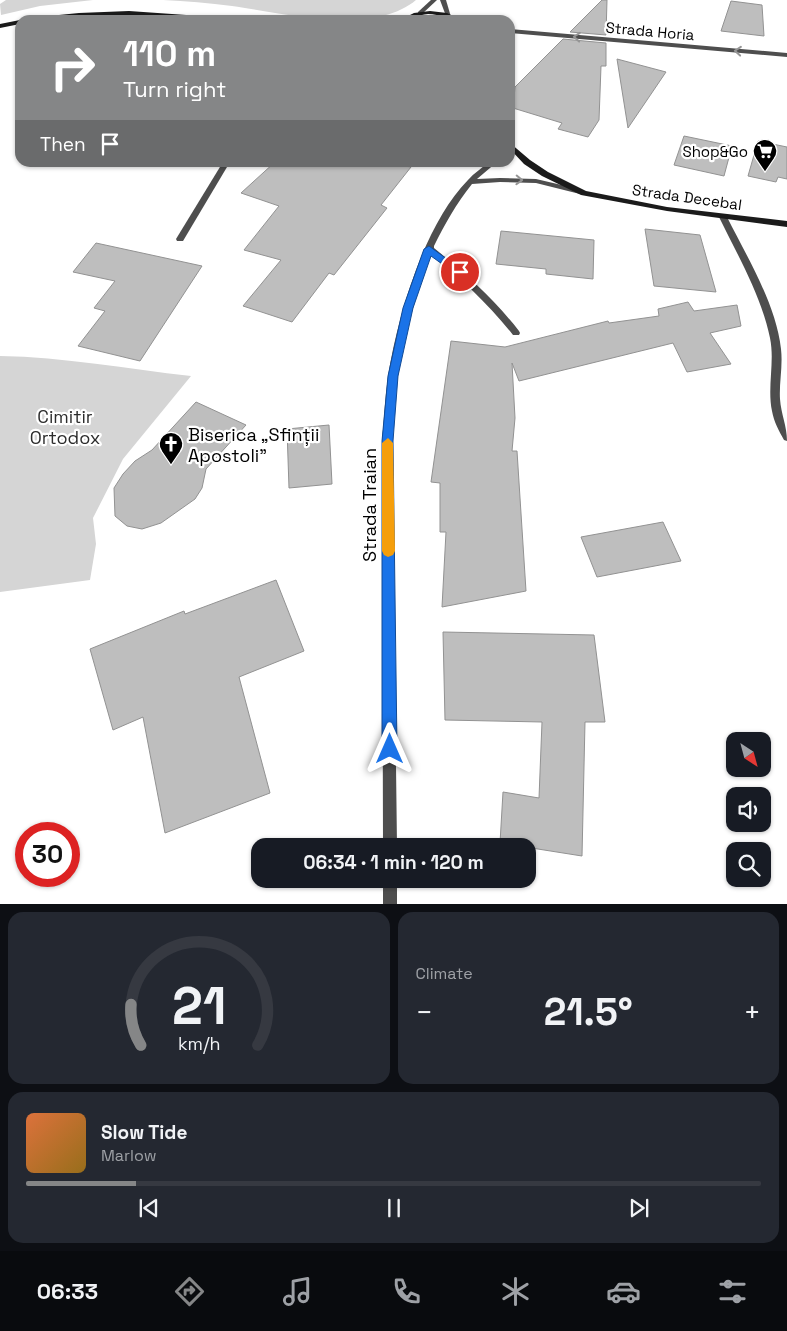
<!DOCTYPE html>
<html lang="en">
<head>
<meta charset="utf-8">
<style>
  body { margin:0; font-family:"Space Grotesk",sans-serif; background:#242831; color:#f1f3f6; height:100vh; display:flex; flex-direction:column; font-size:19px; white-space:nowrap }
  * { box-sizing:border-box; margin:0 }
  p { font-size:16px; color:#9ea1a6 }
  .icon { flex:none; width:28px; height:28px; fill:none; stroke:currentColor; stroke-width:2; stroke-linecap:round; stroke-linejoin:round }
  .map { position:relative; height:904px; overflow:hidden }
  .sheet { display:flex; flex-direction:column; gap:8px; padding:8px; background:#0d0f14; flex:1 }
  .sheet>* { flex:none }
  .banner { position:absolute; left:15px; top:15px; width:500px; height:152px; border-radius:15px; box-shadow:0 1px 4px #0004; background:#858687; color:#fff; overflow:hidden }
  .needle { width:32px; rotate:144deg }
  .fabs { position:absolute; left:726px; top:732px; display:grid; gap:10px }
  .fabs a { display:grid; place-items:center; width:45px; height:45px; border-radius:10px; background:#171b24; box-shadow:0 1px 4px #0004; font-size:25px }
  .speed { position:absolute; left:15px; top:822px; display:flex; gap:10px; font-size:25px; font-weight:700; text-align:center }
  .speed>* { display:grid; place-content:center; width:65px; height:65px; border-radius:50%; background:#171b24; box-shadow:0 1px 4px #0004; line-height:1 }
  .speed .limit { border:8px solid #d22; background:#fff; color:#111 }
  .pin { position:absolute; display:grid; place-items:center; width:42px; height:42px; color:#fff; margin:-21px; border:2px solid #fff; border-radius:50%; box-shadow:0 1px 5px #0007 }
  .me { position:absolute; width:55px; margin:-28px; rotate:0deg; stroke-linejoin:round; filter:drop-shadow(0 0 4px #0008) }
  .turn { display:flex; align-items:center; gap:18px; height:105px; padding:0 25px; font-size:22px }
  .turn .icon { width:65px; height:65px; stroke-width:2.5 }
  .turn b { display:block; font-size:35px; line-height:42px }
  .then { display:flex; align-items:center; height:48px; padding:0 25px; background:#0003; gap:10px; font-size:19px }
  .big { font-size:38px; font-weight:600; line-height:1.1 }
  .sheet .card { flex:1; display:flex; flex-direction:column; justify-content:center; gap:8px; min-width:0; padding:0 18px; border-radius:15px; background:#242831 }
  .sheet .dial { align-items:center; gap:0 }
  .dial svg { height:130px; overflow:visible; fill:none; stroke:#363941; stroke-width:7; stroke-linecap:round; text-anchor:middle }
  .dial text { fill:#f1f3f6; stroke:none }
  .song { display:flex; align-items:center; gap:15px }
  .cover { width:60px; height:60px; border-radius:8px; background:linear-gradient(135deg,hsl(20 70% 55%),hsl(40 70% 35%)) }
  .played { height:5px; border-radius:2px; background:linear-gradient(90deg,#858687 15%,#363941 15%) }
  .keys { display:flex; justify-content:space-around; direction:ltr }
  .heat { display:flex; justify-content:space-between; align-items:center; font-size:28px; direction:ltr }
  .sheet .tiles { flex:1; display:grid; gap:8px; grid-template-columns:1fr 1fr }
  .card:last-child { grid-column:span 2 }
  .trip { position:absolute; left:251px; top:838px; width:285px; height:50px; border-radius:15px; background:#171b24; box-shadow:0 1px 4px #0004; font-weight:600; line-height:50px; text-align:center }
  .menu { display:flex; height:80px; justify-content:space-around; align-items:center; background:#090b0e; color:#9ea1a6 }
  .menu .icon { width:35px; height:35px }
  .menu .current { color:#858687 }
  .menu b { font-size:22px; color:#f1f3f6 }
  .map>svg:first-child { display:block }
  .green { fill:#d5d5d5 }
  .building { fill:#bebebe; stroke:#929292 }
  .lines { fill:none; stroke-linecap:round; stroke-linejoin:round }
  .minor { fill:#4e4e4e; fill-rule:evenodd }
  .tertiary { fill:#4e4e4e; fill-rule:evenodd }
  .secondary { fill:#1b1b1b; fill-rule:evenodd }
  .oneway { stroke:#959595 }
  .route { fill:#1a73e8; stroke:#114b97 }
  .slow { fill:#f59e0b }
  .labels { text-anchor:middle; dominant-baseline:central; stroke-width:4.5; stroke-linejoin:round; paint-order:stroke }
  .far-street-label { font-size:15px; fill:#000; stroke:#fff }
  .far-poi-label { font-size:15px; fill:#000; stroke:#fff; text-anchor:end }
  .park-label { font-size:18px; fill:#2c2c2c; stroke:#fff }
  .poi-label { font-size:18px; fill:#000; stroke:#fff; text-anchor:start }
  .street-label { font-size:18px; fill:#000; stroke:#fff }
</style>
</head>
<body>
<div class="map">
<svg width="787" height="904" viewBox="0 0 787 904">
  <rect width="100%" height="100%" fill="#fff"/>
  <g class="green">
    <path d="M6,0h87l-53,6 -39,9 -1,-11z"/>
    <path d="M163,0h253c-42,36 -134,13 -184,6 -23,-3 -46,-5 -69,-6z"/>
    <path d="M0,356c64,1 127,13 191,20l-68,83 -30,59 3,26 -6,36 -90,12z"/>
  </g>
  <g class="building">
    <path d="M602,0h5l-1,35 -36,-3z"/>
    <path d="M731,1l31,4 2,31 -43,-5z"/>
    <path d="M563,39l43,4v23h-5l-2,54 -11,17 -30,-8 4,-6 -49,-15 2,-21z"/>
    <path d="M617,59l49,13 -38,56z"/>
    <path d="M684,136l48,10 -8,30 -50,-11z"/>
    <path d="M758,141l29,6v32l-9,-2 -2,5 -28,-6z"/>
    <path d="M275,162h107l29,5 -30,38 6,3 -53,67 -5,-2 -37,49 -49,-16 38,-46 -37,-10 35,-44 -38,-13z"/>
    <path d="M645,229l55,6 16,57 -62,-6z"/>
    <path d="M501,231l93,9 -1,39 -47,-5v-5l-50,-5z"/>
    <path d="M96,243l106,23 -62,95 -62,-15 27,-35 -11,-3 21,-27 -42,-9z"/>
    <path d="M688,302l6,9 43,-6 4,21 -31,7 21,31 -44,8 -14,-29 -154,38 -7,-18 3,55 -3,33h5l9,140 -84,16 4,-75h-6v-49l-9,-1 20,-141 54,6 103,-26 1,2 50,-7 -1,-7z"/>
    <path d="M196,402l50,23 -40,44 -4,19 -7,11 -34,24 -19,6 -15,-3 -12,-10 -1,-28 9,-14 12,-13 17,-11z"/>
    <path d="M329,425l3,59 -43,4 -2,-59z"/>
    <path d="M663,522l18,39 -84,16 -16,-40z"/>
    <path d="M276,580l28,71 -65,26 31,116 -105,40 -22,-116 -30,13 -23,-81 94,-38 1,3z"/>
    <path d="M443,632l151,3 11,87h-20l-3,134 -82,-13 3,-51 36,6 3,-76 -97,-2z"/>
  </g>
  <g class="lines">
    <g class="minor">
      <path d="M510,29l277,24v4l-277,-24z"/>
      <path d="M223,162h7l-47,79h-6l-1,-2z"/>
      <path d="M489,162h8l-20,17 23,-1 36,1 47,11 1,2 -4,2 -44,-11 -36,-1 -28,2c-16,20 -27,40 -38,62v2c31,25 60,51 85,83l1,2 -1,2h-6c-24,-30 -51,-56 -82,-80 -15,39 -27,80 -33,121 -4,22 -4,43 -6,65l5,405h-14l-1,-405c2,-22 3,-43 6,-65 10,-61 36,-151 80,-196 6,-7 14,-12 21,-18z"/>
      <path d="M720,215h6l1,2c20,40 49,87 54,132 2,17 -2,34 -1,50 1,15 7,27 7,42l-3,-1c-5,-9 -10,-18 -12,-29 -5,-24 3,-49 -2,-73 -9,-43 -32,-82 -51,-121z"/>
      <rect x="383" y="879" width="14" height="25"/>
    </g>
    <g class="tertiary">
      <path d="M431,0h6l-15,14h-4v-2z"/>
      <path d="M440,0h6l5,17 -5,-1z"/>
    </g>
    <g class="secondary">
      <path d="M129,11l100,7 3,2 -103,-5 -50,1 -53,4 3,-2 50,-5z"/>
      <path d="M430,11l17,2 14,7c-11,0 -21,-6 -33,-6 -10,1 -18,6 -28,6l14,-7z"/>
      <path d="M20,20v4l-20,4v-4z"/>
      <path d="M510,143l20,17 18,12 38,19 81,16 120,14v6l-120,-16 -86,-16 -39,-19 -18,-12 -14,-15z"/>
    </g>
  </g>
  <defs><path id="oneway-chevron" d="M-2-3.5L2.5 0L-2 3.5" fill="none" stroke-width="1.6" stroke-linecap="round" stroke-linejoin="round" transform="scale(1.25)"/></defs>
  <g class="oneway">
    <use href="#oneway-chevron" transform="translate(577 37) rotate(-175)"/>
    <use href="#oneway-chevron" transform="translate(738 51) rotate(-175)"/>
    <use href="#oneway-chevron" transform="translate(519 180) rotate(2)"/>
  </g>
  <path class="route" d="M429,246l36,26 -2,2h-7l-25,-18 -18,52 -15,68 -5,65 4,308 -2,5 -5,3 -5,-3 -3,-5v-308l6,-65 15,-68 21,-59z"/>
  <path class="slow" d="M388,438l5,5 2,108 -2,4 -5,2 -4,-2 -2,-4v-108z"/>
  <defs>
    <g id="supermarket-pin" transform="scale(1.25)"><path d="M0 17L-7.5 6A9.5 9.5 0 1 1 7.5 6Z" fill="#000" stroke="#fff"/><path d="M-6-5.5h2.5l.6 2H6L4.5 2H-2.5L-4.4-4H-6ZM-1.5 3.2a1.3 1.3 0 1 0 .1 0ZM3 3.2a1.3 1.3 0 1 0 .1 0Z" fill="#fff"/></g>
    <g id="church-pin" transform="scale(1.25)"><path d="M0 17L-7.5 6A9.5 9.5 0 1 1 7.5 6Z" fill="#000" stroke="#fff"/><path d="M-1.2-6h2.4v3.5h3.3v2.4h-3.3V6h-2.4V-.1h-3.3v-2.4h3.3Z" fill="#fff"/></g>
  </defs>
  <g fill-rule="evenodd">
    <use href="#supermarket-pin" x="765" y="151"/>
    <use href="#church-pin" x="171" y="444"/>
  </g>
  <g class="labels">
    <g class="far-street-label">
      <text transform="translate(650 31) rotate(5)">Strada Horia</text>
      <text transform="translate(687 197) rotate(8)">Strada Decebal</text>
    </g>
    <g class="far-poi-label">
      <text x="748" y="151">Shop&amp;Go</text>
    </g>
    <g class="park-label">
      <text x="65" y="416">Cimitir<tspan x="65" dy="21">Ortodox</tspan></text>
    </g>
    <g class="poi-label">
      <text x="188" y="434">Biserica „Sfinții<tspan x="188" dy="21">Apostoli”</tspan></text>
    </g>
    <g class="street-label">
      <text transform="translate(369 505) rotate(-90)">Strada Traian</text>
    </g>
  </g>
</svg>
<div class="fabs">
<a><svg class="needle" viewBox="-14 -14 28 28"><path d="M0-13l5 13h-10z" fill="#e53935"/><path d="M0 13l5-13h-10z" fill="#9ea1a6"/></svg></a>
<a><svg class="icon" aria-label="sound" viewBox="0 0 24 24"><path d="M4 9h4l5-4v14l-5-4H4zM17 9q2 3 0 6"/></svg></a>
<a><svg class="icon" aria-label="search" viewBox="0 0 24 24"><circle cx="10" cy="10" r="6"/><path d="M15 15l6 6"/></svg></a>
</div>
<div class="speed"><div class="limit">30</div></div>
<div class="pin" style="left:460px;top:272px;background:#d93025"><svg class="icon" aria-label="arrive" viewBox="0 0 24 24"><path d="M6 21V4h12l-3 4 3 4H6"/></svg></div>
<svg class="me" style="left:390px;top:749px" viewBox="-20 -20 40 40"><path d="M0-17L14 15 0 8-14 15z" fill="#1a73e8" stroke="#fff" stroke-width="4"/></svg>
<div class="trip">06:34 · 1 min · 120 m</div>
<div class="banner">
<div class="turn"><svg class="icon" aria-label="right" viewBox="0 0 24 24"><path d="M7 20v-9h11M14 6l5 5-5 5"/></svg><div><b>110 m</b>Turn right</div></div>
<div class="then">Then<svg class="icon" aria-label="arrive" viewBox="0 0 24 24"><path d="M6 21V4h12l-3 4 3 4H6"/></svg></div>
</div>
</div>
<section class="sheet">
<div class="tiles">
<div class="card dial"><svg viewBox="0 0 100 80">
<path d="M14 69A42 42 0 1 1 86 69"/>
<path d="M14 69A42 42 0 0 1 8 44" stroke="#858687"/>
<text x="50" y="56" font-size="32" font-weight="700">21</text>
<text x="50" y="72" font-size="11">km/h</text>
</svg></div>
<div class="card"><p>Climate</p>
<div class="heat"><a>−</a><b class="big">21.5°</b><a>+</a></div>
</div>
<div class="card">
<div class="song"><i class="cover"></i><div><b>Slow Tide</b><p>Marlow</p></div></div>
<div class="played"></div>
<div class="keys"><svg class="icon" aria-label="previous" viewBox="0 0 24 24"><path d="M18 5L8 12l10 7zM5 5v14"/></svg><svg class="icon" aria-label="pause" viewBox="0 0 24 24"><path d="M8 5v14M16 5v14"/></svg><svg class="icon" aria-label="next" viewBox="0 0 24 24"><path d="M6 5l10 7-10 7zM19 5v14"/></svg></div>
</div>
</div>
</section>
<nav class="menu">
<b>06:33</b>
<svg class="icon current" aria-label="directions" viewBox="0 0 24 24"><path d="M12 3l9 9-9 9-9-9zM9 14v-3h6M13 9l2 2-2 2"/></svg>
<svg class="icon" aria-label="music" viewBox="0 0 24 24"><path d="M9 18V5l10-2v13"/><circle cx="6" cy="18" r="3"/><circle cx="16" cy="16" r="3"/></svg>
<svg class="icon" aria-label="phone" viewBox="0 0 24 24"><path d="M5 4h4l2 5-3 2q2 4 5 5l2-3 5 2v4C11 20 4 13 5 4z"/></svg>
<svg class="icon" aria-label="climate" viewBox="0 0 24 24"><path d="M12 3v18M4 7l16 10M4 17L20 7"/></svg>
<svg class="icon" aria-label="car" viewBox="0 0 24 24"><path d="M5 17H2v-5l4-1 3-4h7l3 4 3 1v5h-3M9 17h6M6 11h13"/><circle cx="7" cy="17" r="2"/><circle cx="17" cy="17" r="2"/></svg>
<svg class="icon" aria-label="filters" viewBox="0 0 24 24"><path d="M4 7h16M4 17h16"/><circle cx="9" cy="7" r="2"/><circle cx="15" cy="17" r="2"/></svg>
</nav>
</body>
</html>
